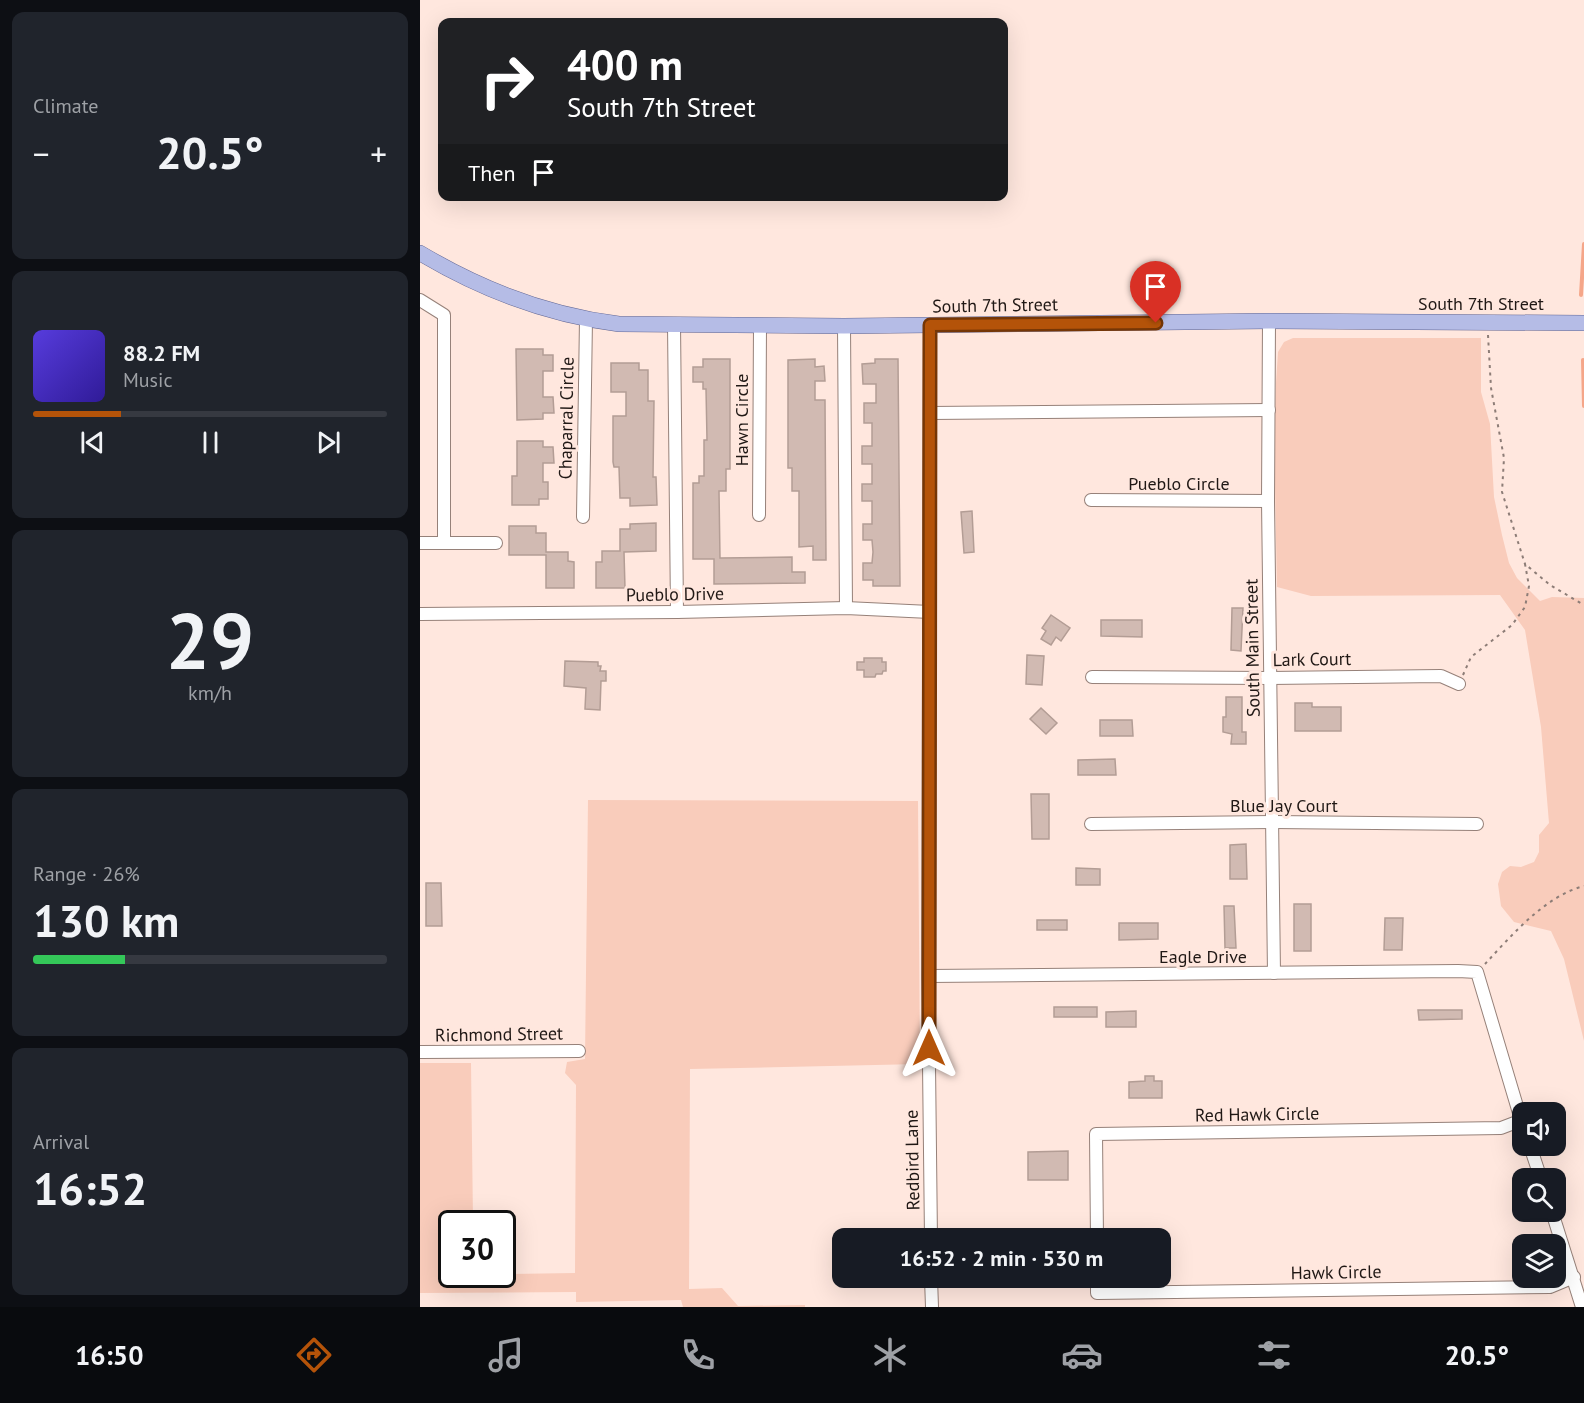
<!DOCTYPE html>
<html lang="en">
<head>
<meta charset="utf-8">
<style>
  body { margin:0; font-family:"PT Sans",sans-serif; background:#20242c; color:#f1f3f6; height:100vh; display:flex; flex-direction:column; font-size:22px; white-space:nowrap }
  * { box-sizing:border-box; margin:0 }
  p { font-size:20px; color:#9ea1a6 }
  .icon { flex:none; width:33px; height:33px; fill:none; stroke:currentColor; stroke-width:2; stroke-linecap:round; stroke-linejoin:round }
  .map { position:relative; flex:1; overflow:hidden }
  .details { display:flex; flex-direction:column; gap:12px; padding:12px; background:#0d0f14; width:420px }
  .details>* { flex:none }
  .guide { position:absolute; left:18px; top:18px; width:570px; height:183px; border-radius:12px; box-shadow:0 6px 24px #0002; background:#202124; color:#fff; overflow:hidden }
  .buttons { position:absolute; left:1092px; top:1102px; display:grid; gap:12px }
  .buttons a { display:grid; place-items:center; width:54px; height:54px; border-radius:12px; background:#171b24; box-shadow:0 6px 24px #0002; font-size:30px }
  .speed { position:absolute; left:18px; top:1210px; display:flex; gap:12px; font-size:30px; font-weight:700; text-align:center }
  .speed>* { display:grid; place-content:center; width:78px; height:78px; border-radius:50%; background:#171b24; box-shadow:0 6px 24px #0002; line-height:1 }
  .speed .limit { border:3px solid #111; border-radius:9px; background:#fff; color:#111 }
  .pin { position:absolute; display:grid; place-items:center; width:51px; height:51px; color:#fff; margin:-62px -26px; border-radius:50% 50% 50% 0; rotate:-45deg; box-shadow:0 0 6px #0007 }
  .pin .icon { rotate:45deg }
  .me { position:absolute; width:66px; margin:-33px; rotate:0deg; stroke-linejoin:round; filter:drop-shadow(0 0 4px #0008) }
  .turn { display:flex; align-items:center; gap:21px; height:126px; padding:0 30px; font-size:27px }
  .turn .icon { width:78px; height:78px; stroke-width:2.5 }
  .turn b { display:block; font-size:42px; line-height:51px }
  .then { display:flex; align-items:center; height:57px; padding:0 30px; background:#0003; gap:12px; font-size:22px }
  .big { font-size:45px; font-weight:800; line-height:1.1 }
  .details .widget { flex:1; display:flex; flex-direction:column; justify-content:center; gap:9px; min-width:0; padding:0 21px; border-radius:12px; background:#20242c }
  .details .dial { align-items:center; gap:0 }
  .dial b { font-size:78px; line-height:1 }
  .song { display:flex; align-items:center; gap:18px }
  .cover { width:72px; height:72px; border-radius:9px; background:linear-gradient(135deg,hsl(250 70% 55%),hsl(250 70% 35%)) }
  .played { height:6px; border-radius:3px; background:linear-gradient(90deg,#b45309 25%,#363941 25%) }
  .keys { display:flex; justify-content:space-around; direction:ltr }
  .heat { display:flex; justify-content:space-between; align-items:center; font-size:33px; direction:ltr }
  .charge { height:9px; border-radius:4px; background:linear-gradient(90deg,#34c759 26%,#363941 0) }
  .trip { position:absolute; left:412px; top:1228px; width:339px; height:60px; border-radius:12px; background:#171b24; box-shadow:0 6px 24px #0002; font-weight:800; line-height:60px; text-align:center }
  .menu { display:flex; height:96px; justify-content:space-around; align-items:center; background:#090b0e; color:#9ea1a6 }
  .menu .icon { width:42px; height:42px }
  .menu .on { color:#b45309 }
  .menu b { font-size:27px; color:#f1f3f6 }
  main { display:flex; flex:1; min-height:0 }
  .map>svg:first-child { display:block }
  .green { fill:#f9ccbb }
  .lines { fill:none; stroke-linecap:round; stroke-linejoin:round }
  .stream { stroke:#f5a689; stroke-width:4 }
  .building { fill:#d1bab2; stroke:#b39d95; stroke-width:1.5 }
  .minor-casing { stroke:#968179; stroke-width:14 }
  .major-casing { stroke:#606592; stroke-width:16 }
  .path { stroke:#8d7d77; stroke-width:2; stroke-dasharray:3 4.5; stroke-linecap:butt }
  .minor { stroke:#fff; stroke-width:12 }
  .major { stroke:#b5bce6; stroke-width:15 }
  .route-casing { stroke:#753606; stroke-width:15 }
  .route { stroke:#b45309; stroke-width:10 }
  .labels { text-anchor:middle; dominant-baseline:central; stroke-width:6; stroke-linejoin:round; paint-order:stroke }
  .street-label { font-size:18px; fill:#201815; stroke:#ffe7de }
</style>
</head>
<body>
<main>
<section class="details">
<div class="widget"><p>Climate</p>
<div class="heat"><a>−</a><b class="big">20.5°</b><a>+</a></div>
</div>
<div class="widget">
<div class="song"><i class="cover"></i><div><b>88.2 FM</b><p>Music</p></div></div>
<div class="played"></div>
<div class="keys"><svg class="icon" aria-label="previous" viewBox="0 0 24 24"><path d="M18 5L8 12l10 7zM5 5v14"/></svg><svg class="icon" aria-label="pause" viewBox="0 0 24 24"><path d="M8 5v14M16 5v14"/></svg><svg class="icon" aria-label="next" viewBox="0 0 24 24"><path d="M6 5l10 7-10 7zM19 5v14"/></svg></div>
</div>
<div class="widget dial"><b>29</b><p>km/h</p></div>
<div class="widget"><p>Range · 26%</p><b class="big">130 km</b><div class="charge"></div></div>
<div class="widget"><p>Arrival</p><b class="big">16:52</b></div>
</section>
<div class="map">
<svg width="1164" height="1307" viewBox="0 0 1164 1307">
  <rect width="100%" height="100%" fill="#ffe7de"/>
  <g class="green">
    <path d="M873,338h188v54l9,32 4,73 8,38 7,28 8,15 23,23 12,-4 32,1v443l-20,-82 -13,-28 -37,-9 -13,-16 -3,-22 4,-12 8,-6 11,1 13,-5 5,-10v-17l10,-12 -8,-96 -16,-97 -25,-35 -189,1 -34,-9 -3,-151 2,-53 2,-31 6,-10z"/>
    <path d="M168,800l330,1 2,263 -230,5 -1,220 33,-1 16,18 67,-1v2h-122l-2,-7 -105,2v-10l-156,1v-230h51l2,158 2,3h-23v51h50l1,-11 7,10 65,-1 1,-188 -11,-12 2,-11 18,-3z"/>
  </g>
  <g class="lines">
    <g class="stream">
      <path d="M1161,295l3,-51"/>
      <path d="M1163,360l1,46"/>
    </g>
  </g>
  <g class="building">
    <path d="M96,349h27v6h10v16h-10v26h10l1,16h-11v6l-26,1z"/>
    <path d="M283,359h27v110h-4v22h-7l1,67 72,-1v15h13v11l-91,1v-25h-21v-76h6v-7h5v-36h3l-1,-51h-3v-7h-10v-15h10z"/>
    <path d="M395,359v8l9,-1 1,15h-10v19h10l1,160h-13v-14l-14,1v-56h-7v-23h-4v-108z"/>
    <path d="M455,359h23l2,227h-27v-6h-10v-17h9l1,-11 -1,-12h-9v-16h9v-23h-10v-17h10v-20h-10v-18h10v-23h-8v-20h12v-19h-13l-1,-20 13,-1z"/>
    <path d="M191,363h28v7h9v31h6l-1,76h3l1,28 -27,1v-8h-10l-1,-31h-5l-1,-5v-46h13v-24h-15z"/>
    <path d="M97,441h26v6h10l1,16h-11v19h5v17h-9v6h-27v-29h5z"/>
    <path d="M552,511l2,41 -10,1 -3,-41z"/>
    <path d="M236,523v28l-32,1 1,36h-29v-26h6v-11h18v-22h10v-5z"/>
    <path d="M89,526h27v7h10v19h22v9l6,1v26h-28v-33h-37z"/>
    <path d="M812,608h11l-2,43 -10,-1z"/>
    <path d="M631,615l19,13 -9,13 -5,-4 -5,8 -10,-6 5,-8 -4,-3z"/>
    <path d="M681,620h41v17l-41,-1z"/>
    <path d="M607,655l17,1 -2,29 -16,-1z"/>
    <path d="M444,658h18v4h4v9h-3l-1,3h-6l-1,3h-11v-7h-7v-8h7z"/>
    <path d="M145,661l33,1v4h3l-1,5h6v10h-5l-1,29 -15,-1 1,-21 -22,-2z"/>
    <path d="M806,697h16v35h4v12h-15l1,-10 -9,-2v-15h3z"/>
    <path d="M875,703h17v4h29v24h-46z"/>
    <path d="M621,708l16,15 -11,11 -16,-15z"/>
    <path d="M680,720h32l1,16h-33z"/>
    <path d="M695,759l1,16h-38v-15z"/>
    <path d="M611,794h18v45h-17z"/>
    <path d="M826,844l1,35h-17v-34z"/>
    <path d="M656,868l24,1v16h-24z"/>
    <path d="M6,883h15l1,43h-16z"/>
    <rect x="874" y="904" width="17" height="47"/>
    <path d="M804,906h10l2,42h-11z"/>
    <path d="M965,918h18l-1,32h-18z"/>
    <rect x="617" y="920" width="30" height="10"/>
    <path d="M699,923h39v16l-39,1z"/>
    <rect x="634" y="1007" width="43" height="10"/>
    <path d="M998,1010h44v9l-43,1z"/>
    <path d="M716,1011v16h-30v-15z"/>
    <path d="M725,1076h9v5h8v17h-33v-16l16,-1z"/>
    <path d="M648,1151v29h-40v-28z"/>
  </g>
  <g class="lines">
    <g class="minor-casing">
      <g id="minor">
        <path d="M0,300l24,15v228"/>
        <path d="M849,321l-1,180 6,472"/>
        <path d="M254,324l3,288"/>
        <path d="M510,325l-2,651 3,263"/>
        <path d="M424,326l2,282"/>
        <path d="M510,413l339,-3"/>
        <path d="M671,500l177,1"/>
        <path d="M339,515l1,-190"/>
        <path d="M163,517l3,-198"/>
        <path d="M0,543h76"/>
        <path d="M0,614l257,-2 169,-4 84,4"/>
        <path d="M672,677l178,1 171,-2 18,8"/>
        <path d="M671,824l182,-2 204,2"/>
        <path d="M508,976l530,-5 19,1 45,151"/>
        <path d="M0,1052l159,-1"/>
        <path d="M1110,1146l11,33"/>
        <path d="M1132,1212l30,95"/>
        <path d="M677,1239l-1,-105 405,-6 21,-8"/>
        <path d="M511,1278l1,29"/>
        <path d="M677,1278v15l453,-6 24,-10"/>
      </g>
    </g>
    <g class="major-casing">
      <path id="major" d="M0,253c62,37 127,62 199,71l225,2 425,-5 315,2"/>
    </g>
    <g class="path">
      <path d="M1068,335l3,53 13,70 -2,34 23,72"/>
      <path d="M1043,675l8,-18 41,-32 13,-18 4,-21 -4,-22 25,21 34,20"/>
      <path d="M1065,964c27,-29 60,-68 99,-78"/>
    </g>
    <use href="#minor" class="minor"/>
    <use href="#major" class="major"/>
  </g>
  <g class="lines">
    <g class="route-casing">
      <path id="route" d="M509,1048l1,-723 226,-2"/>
    </g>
    <use href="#route" class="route"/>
  </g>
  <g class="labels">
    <g class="street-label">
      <text x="1061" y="303">South 7th Street</text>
      <text transform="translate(575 305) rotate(-1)">South 7th Street</text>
      <text transform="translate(146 418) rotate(-89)">Chaparral Circle</text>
      <text transform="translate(321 420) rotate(-90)">Hawn Circle</text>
      <text x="759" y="483">Pueblo Circle</text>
      <text transform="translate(255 594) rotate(-1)">Pueblo Drive</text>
      <text transform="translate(832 648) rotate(-91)">South Main Street</text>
      <text transform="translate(892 659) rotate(-1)">Lark Court</text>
      <text x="864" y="805">Blue Jay Court</text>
      <text x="783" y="956">Eagle Drive</text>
      <text transform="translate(79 1034) rotate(-1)">Richmond Street</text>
      <text transform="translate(837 1114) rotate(-1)">Red Hawk Circle</text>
      <text transform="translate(492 1160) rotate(-91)">Redbird Lane</text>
      <text transform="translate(916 1272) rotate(-1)">Hawk Circle</text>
    </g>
  </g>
</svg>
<div class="buttons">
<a><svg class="icon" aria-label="sound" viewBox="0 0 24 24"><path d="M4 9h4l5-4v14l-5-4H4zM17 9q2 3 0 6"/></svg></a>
<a><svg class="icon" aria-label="search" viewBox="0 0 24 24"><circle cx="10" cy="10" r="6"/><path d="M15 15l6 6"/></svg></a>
<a><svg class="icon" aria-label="layers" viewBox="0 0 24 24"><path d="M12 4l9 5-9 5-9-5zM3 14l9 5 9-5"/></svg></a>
</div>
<div class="speed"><div class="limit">30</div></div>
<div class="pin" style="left:736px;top:323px;background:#d93025"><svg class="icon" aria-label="arrive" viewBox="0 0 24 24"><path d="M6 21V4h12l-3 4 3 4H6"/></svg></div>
<svg class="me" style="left:509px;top:1048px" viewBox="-20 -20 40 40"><path d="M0-17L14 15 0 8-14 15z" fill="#b45309" stroke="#fff" stroke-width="4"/></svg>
<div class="trip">16:52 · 2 min · 530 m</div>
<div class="guide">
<div class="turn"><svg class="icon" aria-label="right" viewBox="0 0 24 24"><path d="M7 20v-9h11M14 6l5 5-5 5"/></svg><div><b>400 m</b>South 7th Street</div></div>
<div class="then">Then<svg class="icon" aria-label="arrive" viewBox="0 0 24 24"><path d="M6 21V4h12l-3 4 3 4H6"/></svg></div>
</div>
</div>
</main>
<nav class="menu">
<b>16:50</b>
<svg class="icon on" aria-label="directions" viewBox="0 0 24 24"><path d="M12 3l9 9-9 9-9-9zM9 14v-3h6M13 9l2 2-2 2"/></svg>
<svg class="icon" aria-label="music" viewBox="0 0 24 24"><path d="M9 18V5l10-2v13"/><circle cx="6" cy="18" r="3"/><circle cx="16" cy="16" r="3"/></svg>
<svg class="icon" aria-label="phone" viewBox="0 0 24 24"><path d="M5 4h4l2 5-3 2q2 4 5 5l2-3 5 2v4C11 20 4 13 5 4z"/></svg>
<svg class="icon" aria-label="climate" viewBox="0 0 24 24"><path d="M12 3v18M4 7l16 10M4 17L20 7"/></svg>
<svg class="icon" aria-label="car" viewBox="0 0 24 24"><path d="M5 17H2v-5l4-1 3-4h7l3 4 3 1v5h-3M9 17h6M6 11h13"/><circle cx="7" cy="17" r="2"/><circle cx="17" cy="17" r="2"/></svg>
<svg class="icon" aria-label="filters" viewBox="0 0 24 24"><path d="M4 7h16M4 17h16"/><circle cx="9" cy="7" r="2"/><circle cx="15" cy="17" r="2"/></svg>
<b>20.5°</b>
</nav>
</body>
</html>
